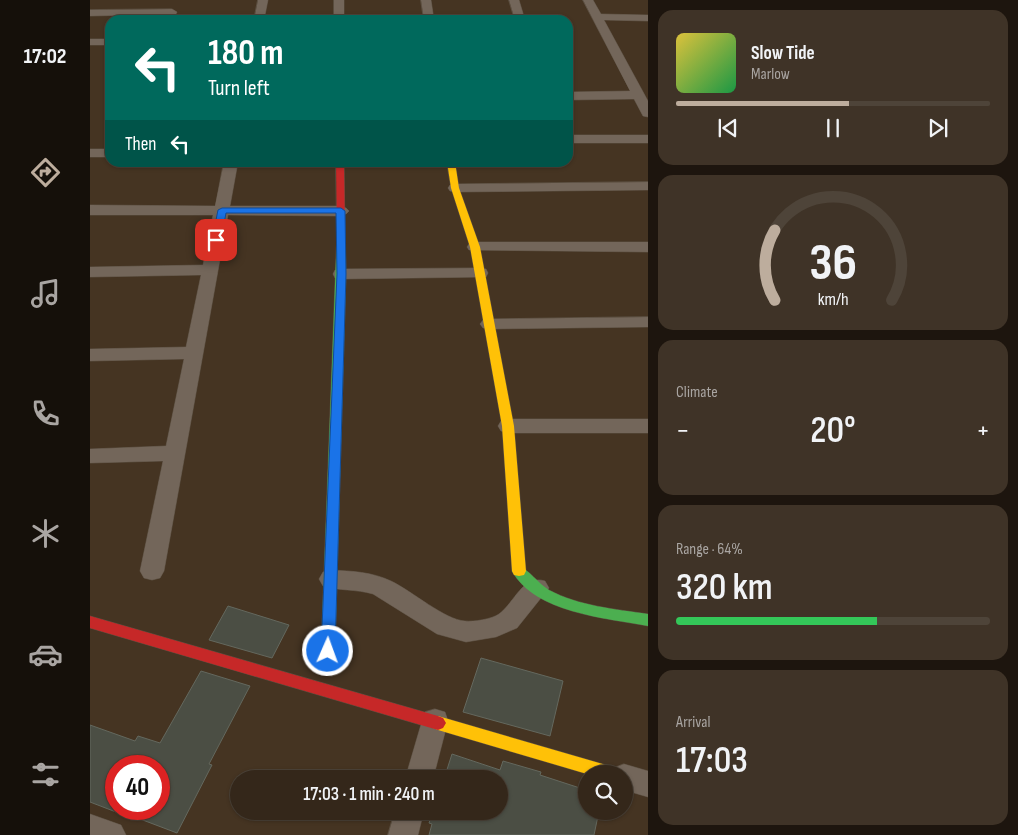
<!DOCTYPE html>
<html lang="en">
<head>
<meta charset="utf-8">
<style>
  body { margin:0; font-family:"Sofia Sans Condensed",sans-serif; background:#3f3327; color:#f1f3f6; height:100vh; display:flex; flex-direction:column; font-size:19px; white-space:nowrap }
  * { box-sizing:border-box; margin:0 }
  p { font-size:16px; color:#a9a5a2 }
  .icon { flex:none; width:28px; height:28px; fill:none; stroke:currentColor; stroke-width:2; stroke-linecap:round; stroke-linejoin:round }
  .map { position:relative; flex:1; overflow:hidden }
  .drawer { display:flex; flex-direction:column; gap:10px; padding:10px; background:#1d150e; width:370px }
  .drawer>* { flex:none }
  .banner { position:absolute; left:15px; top:15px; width:468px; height:152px; border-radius:15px; box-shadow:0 1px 4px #0004,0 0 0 1px #4e4439; background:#00695c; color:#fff; overflow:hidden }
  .fabs { position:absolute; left:488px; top:765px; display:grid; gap:10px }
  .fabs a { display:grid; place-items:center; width:55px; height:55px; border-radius:50%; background:#34271a; box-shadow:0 1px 4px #0004,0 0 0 1px #4e4439; font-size:25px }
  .speed { position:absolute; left:15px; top:755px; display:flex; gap:10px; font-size:25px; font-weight:700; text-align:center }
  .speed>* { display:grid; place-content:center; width:65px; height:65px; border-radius:50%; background:#34271a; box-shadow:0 1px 4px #0004,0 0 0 1px #4e4439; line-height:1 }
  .speed .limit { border:8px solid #d22; background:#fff; color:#111 }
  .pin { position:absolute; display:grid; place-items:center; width:42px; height:42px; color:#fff; margin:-21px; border-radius:10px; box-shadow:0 2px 8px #0006 }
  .me { position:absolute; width:55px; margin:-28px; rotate:2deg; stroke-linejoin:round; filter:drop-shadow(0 0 4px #0008) }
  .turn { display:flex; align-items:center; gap:18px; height:105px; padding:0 20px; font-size:22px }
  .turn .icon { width:65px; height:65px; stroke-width:2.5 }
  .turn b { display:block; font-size:35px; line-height:42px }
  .then { display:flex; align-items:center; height:48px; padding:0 20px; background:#0003; gap:10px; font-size:19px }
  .big { font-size:38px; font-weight:600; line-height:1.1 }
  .drawer .card { flex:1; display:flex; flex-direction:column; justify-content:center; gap:8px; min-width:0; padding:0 18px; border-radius:15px; background:#3f3327 }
  .drawer .dial { align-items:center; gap:0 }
  .dial svg { height:130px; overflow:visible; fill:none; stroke:#4e4439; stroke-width:7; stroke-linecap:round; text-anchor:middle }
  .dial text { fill:#f1f3f6; stroke:none }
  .song { display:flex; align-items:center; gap:15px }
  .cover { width:60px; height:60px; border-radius:8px; background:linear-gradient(135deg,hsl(50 70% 55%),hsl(140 70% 35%)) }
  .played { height:5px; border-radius:2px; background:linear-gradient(90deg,#bdad9d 55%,#4e4439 55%) }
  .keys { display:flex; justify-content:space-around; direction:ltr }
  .heat { display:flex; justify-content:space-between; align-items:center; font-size:28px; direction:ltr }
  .charge { height:8px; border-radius:4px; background:linear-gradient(90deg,#34c759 64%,#4e4439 0) }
  .trip { position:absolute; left:140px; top:770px; width:278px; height:50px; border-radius:25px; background:#34271a; box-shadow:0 1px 4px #0004,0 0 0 1px #4e4439; font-weight:600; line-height:50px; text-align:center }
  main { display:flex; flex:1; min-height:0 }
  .tab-bar { display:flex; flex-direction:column; width:90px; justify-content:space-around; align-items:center; background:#15100a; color:#a9a5a2 }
  .tab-bar .icon { width:35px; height:35px }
  .tab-bar .current { color:#bdad9d }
  .tab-bar b { font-size:22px; color:#f1f3f6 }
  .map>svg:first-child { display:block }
  .building { fill:#4b4e44; stroke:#64685e }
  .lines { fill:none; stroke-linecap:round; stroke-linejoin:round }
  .street-casing { stroke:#5b4f41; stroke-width:1 }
  .fast-casing { stroke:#5b4f41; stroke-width:1 }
  .slow-casing { stroke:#5b4f41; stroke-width:1 }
  .jam-casing { stroke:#5b4f41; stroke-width:1 }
  .street { fill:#73665a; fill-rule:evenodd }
  .fast { fill:#4caf50; fill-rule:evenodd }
  .slow { fill:#ffc107; fill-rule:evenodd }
  .jam { fill:#c62828; fill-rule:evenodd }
  .route { fill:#1a73e8; stroke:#114b97 }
</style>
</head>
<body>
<main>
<nav class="tab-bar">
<b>17:02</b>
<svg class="icon current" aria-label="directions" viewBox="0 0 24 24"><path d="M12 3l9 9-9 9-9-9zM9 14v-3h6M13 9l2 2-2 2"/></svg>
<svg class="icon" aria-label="music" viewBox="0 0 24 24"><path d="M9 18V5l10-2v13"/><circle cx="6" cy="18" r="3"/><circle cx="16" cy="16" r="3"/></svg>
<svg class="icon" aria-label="phone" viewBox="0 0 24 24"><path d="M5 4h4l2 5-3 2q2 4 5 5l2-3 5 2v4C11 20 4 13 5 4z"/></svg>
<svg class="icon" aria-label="climate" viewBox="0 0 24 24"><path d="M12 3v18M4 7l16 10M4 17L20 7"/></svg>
<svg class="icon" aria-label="car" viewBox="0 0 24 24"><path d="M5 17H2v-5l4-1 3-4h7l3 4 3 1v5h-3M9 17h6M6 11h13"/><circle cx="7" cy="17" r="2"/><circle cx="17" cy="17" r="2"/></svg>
<svg class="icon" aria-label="filters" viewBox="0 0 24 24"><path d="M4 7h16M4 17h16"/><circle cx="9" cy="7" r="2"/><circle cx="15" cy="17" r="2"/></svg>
</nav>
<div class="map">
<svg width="558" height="835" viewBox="0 0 558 835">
  <rect width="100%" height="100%" fill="#453422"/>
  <g class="building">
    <path d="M138,606l61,19 -17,33 -63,-18z"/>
    <path d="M391,658l82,23 -13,55 -87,-24z"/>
    <path d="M111,671l49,15 -41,78 3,1 -35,68 -58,-22 1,-2h39v-43h-43v46l-26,-10v-77l45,16 3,-5 22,7z"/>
    <path d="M362,754l48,16 3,-9 38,11 -1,3 46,15v21h13l-5,24h-165l3,-11 -3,-1 4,-12h66v-32h-55z"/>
  </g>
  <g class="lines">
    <g class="street-casing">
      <g id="street">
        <path d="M168,0h10l-4,20h-10z"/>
        <rect x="244" y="0" width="10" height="20"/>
        <path d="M331,0h10l3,20h-10z"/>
        <path d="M419,0h10l6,20h-10z"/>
        <path d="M493,0h10l8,14 47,1v6l-44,-1 44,81v16l-5,-1 -9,-17 -66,1v-8l62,-1z"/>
        <path d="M82,9l5,3 -1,2 -86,2v-6z"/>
        <rect x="0" y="39" width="20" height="6"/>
        <rect x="478" y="135" width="80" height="8"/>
        <rect x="0" y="149" width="20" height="8"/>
        <path d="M134,162h14l-8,44h111l5,2 3,3 -3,3 -5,2 -113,-1 -64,356 -4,7 -8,2 -8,-2 -4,-7 23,-110 -73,2v-14l76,-3 18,-87 -94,2v-12l96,-2 15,-72 -111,2v-10l113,-2 10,-50h-123v-10l125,1z"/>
        <path d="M558,182v8l-193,2 -5,-1 -2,-3 2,-3 5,-1z"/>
        <path d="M385,242h173v10l-179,-2 -2,-3 2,-3z"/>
        <path d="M390,268l6,1 2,4 -2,4 -145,2 -6,-1 -2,-4 2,-4 6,-1z"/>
        <path d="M558,317v10l-159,2 -6,-1 -3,-4 3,-4 6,-1z"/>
        <path d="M418,419h140v14h-140l-7,-2 -3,-5 3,-5z"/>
        <path d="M241,570c21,1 41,2 60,11 21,10 54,39 74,40 9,1 27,-2 34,-7 16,-12 24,-40 46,-33l4,7 -32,40 -21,9 -30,5 -29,-8 -64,-40c-17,-5 -34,-3 -50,-8l-4,-7 4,-7z"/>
        <path d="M345,709l10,3 3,9 -15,58h-28l17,-58 3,-9z"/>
        <path d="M534,764l24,7v26l-24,-7v-16h-13l3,-6z"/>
        <path d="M305,811h29l-6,24h-30z"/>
        <path d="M0,814l31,11 5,10h-36z"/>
      </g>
    </g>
    <g class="fast-casing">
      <g id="fast">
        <path d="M251,228l4,3 1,43 -11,377 -2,4 -5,2 -5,-2 -2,-4 16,-420z"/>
        <path d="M429,566c9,3 20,18 30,24 30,16 66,19 99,24v12c-42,-8 -113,-13 -136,-55l2,-4z"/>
      </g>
    </g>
    <g class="slow-casing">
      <g id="slow">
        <path d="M357,162h8l4,26 21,59 34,179 12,145 -2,4 -5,1 -5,-1 -2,-4 -10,-145 -32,-179 -19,-59z"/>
        <path d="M348,716l175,51 6,2 2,5h-34l-149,-44 -5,-2 -3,-5 3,-5z"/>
      </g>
    </g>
    <g class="jam-casing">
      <g id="jam">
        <path d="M246,162h8l1,69 -4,3 -4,-3z"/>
        <path d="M0,616l348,100 5,2 3,5 -3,5 -5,2 -348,-102z"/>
      </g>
    </g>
    <use href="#street" class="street"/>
    <use href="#fast" class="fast"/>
    <use href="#slow" class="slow"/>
    <use href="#jam" class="jam"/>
  </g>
  <path class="route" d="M132,208h119l4,3 1,63 -11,377 -2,4 -5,2 -5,-2 -2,-4 16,-377 -1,-61h-110l-5,27 -5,3 -4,-3 6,-30z"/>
</svg>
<div class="fabs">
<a><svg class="icon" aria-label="search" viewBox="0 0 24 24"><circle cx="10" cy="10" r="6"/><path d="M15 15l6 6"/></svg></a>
</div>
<div class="speed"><div class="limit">40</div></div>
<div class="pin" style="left:126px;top:240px;background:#d93025"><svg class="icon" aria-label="arrive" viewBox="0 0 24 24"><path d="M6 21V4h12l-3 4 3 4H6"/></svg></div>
<svg class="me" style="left:238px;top:651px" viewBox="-20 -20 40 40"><circle r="17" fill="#1a73e8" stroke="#fff" stroke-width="3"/><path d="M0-11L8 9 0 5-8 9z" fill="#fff"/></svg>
<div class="trip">17:03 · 1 min · 240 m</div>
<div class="banner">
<div class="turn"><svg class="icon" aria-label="left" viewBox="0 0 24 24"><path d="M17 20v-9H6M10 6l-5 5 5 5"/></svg><div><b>180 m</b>Turn left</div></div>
<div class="then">Then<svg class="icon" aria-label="left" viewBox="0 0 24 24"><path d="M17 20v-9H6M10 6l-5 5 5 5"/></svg></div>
</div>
</div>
<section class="drawer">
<div class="card">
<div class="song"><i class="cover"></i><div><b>Slow Tide</b><p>Marlow</p></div></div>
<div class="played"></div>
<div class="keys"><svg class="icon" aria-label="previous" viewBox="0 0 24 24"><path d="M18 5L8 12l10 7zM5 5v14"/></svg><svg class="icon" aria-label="pause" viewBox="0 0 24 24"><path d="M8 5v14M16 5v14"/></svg><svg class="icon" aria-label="next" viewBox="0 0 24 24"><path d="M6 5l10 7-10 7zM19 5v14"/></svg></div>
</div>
<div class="card dial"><svg viewBox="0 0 100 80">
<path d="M14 69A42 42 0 1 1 86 69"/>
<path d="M14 69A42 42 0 0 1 14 26" stroke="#bdad9d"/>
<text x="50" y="56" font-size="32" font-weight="700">36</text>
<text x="50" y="72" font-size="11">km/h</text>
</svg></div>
<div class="card"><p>Climate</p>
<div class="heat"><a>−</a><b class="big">20°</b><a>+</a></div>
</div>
<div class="card"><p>Range · 64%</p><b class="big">320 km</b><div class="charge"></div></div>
<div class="card"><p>Arrival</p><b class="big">17:03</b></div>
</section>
</main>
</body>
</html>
